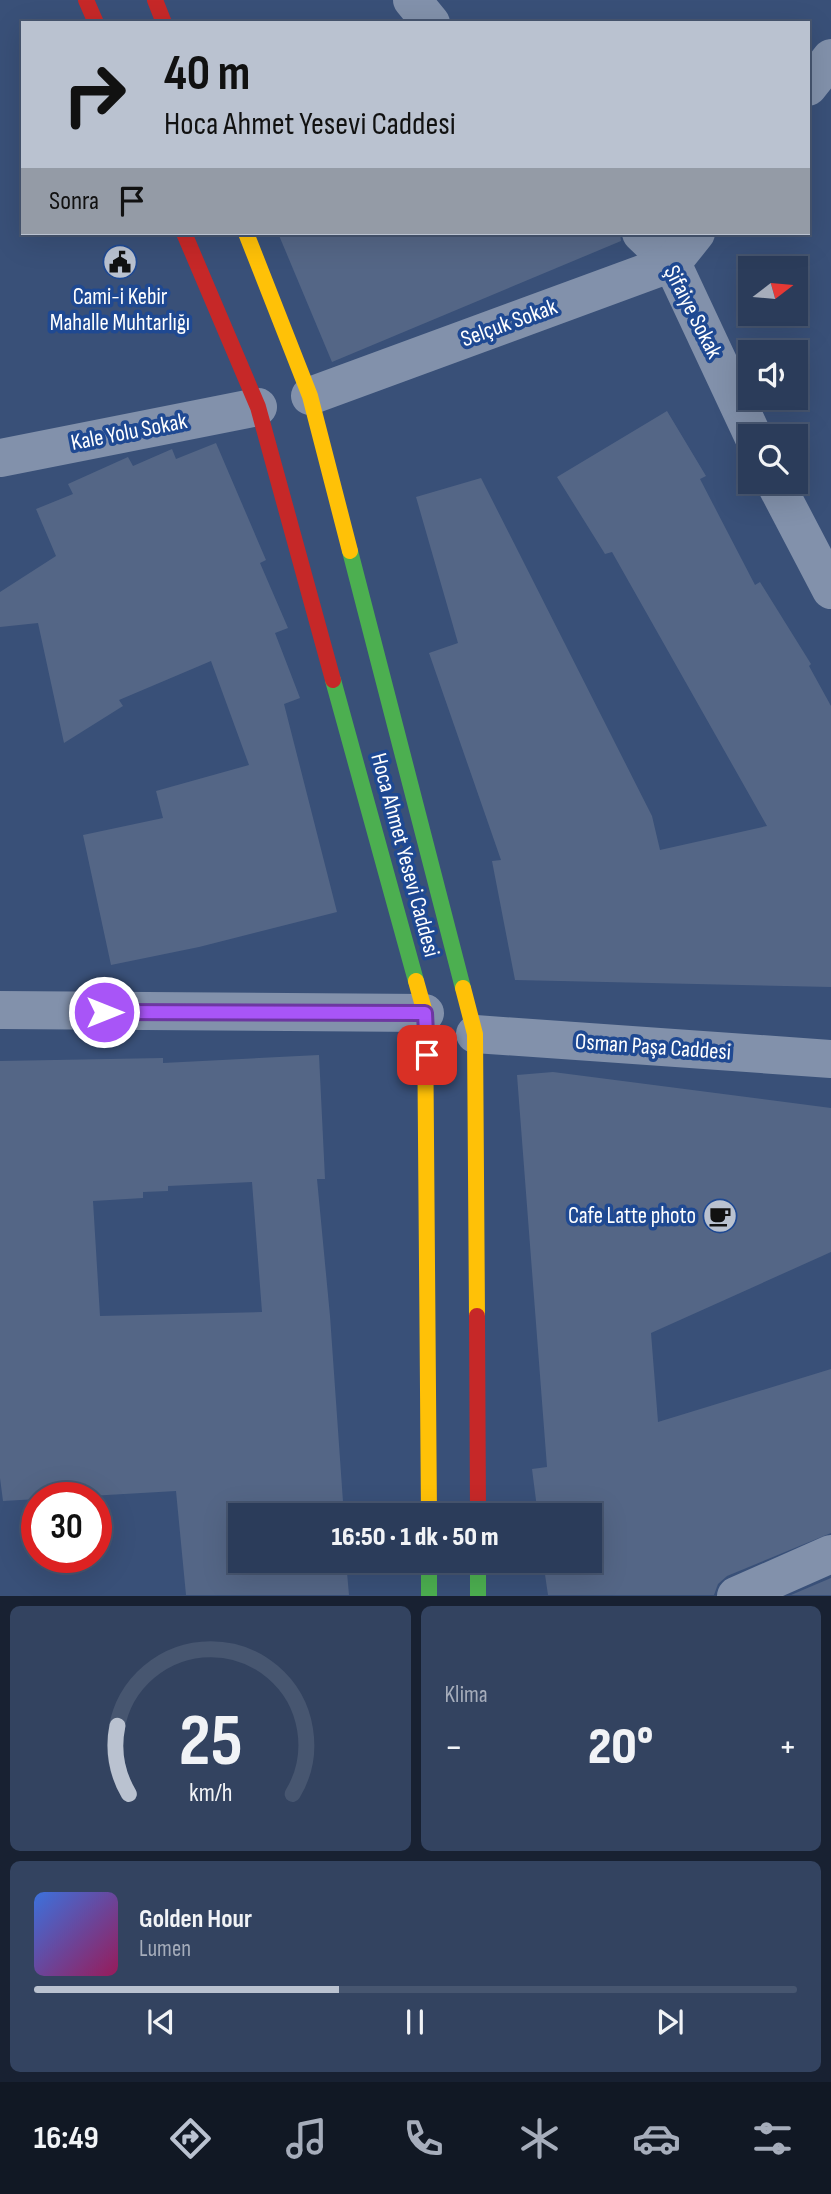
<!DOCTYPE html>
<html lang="tr">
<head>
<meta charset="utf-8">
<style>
  body { margin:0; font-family:"Sofia Sans Condensed",sans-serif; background:#334360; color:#f1f3f6; height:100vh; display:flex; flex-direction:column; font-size:26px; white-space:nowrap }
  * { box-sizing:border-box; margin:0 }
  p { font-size:23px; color:#a6adbb }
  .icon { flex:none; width:38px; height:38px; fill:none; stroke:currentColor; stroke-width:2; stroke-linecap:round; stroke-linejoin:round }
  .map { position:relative; height:1596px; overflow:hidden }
  .panel { display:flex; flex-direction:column; gap:10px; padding:10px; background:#182132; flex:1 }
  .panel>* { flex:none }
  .guide { position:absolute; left:21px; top:21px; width:789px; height:214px; border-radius:0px; box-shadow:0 7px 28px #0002,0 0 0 2px #475670; background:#bac2d0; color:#111; overflow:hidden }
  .needle { width:46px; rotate:74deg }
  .tools { position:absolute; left:738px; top:256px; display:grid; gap:14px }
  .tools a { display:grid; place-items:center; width:70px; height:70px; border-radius:0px; background:#2b3c5a; box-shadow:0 7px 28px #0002,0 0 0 2px #475670; font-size:35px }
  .speed { position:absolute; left:21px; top:1482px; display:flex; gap:14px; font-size:35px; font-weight:700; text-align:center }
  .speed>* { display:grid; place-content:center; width:91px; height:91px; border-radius:50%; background:#2b3c5a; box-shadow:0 7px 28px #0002,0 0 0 2px #475670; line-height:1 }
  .speed .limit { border:10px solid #d22; background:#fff; color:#111 }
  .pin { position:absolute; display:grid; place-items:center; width:60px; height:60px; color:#fff; margin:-30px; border-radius:14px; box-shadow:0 4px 10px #0006 }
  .me { position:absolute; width:77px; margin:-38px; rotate:90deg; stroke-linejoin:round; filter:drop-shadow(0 0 5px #0008) }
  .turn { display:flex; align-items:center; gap:24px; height:147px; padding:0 28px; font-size:32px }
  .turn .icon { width:91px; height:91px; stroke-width:2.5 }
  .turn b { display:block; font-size:49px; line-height:60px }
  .then { display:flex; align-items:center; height:66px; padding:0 28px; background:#0003; gap:14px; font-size:26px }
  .big { font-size:52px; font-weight:800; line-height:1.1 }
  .panel .tile { flex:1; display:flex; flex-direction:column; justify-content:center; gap:10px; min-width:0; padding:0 24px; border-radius:10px; background:#334360 }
  .panel .dial { align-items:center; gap:0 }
  .dial svg { height:182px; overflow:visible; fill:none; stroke:#475670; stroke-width:7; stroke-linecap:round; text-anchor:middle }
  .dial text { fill:#f1f3f6; stroke:none }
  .song { display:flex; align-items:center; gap:21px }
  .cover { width:84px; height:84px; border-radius:10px; background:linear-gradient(135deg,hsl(220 70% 55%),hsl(330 70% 35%)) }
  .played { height:7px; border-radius:4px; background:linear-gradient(90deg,#bac2d0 40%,#475670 40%) }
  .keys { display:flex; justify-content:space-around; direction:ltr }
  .heat { display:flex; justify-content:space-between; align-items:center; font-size:38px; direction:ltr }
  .panel .tiles { flex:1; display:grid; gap:10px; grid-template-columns:1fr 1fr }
  .tile:last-child { grid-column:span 2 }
  .trip { position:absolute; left:228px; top:1503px; width:374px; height:70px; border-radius:0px; background:#2b3c5a; box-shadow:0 7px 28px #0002,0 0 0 2px #475670; font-weight:800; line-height:70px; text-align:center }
  .menu { display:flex; height:112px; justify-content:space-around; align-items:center; background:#111824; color:#a6adbb }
  .menu .icon { width:49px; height:49px }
  .menu .current { color:#bac2d0 }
  .menu b { font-size:32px; color:#f1f3f6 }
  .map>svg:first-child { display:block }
  .building { fill:#546686; fill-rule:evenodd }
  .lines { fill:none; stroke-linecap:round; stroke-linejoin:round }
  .street { stroke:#8291ab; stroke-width:38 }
  .fast { stroke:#4caf50; stroke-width:16 }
  .slow { stroke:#ffc107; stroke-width:16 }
  .jam { stroke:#c62828; stroke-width:16 }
  .route-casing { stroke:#6d37a1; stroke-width:18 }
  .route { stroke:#a855f7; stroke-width:12 }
  .labels { text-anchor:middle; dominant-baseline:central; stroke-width:7; stroke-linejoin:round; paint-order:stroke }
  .poi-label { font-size:23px; fill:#fff; stroke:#1f4992 }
  .street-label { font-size:23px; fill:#fff; stroke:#1f4992 }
</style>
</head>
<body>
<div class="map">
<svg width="831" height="1596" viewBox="0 0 831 1596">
  <rect width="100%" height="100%" fill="#395078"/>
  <g class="building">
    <path d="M278,233h342l1,8 -289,121z"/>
    <path d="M667,411l39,65 -6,3 55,106 5,-3 51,82 -2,2 22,40v281l-316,-7 -23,-119 9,-1 -72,-207 29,-10 -42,-146 65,-19 171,338 8,34 107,-24 -155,-274 -7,2 -48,-77z"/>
    <path d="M216,443l50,117 -6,3 28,65 -13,5 25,65 -16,6 53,208 -138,35 -88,18 -28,-130 80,-17 -7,-27 93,-26 -38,-104 -92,39 4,6 -59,37 -26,-120 -38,4v-35l56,-36 -20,-47 37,-15 -5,-10 60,-27 5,9 39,-17 4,10z"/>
    <path d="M319,1055l6,124h-8l13,137 14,200h-104v45h106l3,34h-163l-10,-104 -173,10 -3,-23v-417l163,-3v5zM252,1182l10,130 -162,4 -7,-115 50,-3v-6l25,-1v-5z"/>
    <path d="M553,1072l278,36v144l-180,81 7,89 173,-53v164l-104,43 -9,8 -4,11h-166l-5,-34h47v-45h-52l-6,-47 15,-2 -30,-392z"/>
    <path d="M831,1578v17h-40z"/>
  </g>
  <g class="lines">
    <g class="street">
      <path d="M412,0l19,23"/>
      <path d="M808,87l23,-29"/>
      <path d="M641,233l31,30 81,173"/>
      <path d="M310,396l362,-133 24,-30"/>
      <path d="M0,458l258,-51"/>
      <path d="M774,481l57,109"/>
      <path d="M0,1010l425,3"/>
      <path d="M475,1034l356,25"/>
      <path d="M736,1596l95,-42"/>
    </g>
    <g class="fast">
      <path d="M350,551l113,437"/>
      <path d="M333,680l83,301"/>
      <path d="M429,1561v35"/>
      <path d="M478,1561v35"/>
    </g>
    <g class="slow">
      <path d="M246,233l64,163 40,155"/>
      <path d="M416,981l9,32 4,503"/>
      <path d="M463,988l12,46 2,282"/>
    </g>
    <g class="jam">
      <path d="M86,0l10,23"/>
      <path d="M155,0l9,23"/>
      <path d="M184,233l74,174 75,273"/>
      <path d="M477,1316l1,200"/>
    </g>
  </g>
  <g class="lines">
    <g class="route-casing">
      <path id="route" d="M104,1012l321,1 2,42"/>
    </g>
    <use href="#route" class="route"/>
  </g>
  <defs>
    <g id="civic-disc" transform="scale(1.75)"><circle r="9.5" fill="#bac2d0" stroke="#1f4992"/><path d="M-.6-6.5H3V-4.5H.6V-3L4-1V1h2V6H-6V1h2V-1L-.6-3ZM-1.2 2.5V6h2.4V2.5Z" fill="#111"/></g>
    <g id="cafe-disc" transform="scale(1.75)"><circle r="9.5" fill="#bac2d0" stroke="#1f4992"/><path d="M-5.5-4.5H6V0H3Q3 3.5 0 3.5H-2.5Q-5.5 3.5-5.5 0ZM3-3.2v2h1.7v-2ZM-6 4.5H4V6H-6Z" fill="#111"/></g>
  </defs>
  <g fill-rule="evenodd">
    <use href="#civic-disc" x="120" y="262"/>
    <use href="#cafe-disc" x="720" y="1216"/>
  </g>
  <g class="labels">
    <g class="poi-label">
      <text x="120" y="297">Cami-i Kebir<tspan x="120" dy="26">Mahalle Muhtarlığı</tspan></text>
      <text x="696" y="1216" text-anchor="end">Cafe Latte photo</text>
    </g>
    <g class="street-label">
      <text transform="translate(693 312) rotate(63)">Şifaiye Sokak</text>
      <text transform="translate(509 323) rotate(-20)">Selçuk Sokak</text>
      <text transform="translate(129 432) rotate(-11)">Kale Yolu Sokak</text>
      <text transform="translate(405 855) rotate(75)">Hoca Ahmet Yesevi Caddesi</text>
      <text transform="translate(653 1047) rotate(4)">Osman Paşa Caddesi</text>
    </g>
  </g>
</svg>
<div class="tools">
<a><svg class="needle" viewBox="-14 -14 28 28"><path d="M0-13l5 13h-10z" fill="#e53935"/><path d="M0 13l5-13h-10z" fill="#a6adbb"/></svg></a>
<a><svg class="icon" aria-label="sound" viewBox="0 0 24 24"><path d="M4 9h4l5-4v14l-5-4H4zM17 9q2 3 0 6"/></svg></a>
<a><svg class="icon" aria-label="search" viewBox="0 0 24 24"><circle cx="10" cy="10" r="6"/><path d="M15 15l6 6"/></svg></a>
</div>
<div class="speed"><div class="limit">30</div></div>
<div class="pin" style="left:427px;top:1055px;background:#d93025"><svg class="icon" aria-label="arrive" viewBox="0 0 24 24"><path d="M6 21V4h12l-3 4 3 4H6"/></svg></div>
<svg class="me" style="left:104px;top:1012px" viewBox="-20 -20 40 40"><circle r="17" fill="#a855f7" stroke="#fff" stroke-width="3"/><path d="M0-11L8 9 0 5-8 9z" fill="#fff"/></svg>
<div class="trip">16:50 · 1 dk · 50 m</div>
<div class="guide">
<div class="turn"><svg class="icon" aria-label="right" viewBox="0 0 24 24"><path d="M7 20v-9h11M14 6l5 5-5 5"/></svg><div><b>40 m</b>Hoca Ahmet Yesevi Caddesi</div></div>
<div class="then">Sonra<svg class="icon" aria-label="arrive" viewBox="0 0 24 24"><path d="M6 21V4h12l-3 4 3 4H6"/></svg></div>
</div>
</div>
<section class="panel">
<div class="tiles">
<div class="tile dial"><svg viewBox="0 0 100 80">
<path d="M14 69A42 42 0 1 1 86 69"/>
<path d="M14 69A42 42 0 0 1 9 39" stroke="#bac2d0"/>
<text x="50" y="56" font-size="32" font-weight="700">25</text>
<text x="50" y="72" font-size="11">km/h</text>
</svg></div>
<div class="tile"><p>Klima</p>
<div class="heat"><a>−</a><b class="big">20°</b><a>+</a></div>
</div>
<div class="tile">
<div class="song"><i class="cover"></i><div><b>Golden Hour</b><p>Lumen</p></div></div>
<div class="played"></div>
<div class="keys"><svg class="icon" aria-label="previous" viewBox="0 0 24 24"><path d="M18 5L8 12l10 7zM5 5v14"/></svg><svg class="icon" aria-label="pause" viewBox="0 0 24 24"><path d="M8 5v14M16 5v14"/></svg><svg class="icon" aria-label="next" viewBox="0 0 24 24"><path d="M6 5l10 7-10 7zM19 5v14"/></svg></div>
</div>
</div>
</section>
<nav class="menu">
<b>16:49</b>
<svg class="icon current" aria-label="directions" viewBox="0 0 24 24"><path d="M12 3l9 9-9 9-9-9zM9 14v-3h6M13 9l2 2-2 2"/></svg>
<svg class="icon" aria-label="music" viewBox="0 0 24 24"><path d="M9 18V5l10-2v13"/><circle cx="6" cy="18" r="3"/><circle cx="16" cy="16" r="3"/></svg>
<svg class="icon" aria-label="phone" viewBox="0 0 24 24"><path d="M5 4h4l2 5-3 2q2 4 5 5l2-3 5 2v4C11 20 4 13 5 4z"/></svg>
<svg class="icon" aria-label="climate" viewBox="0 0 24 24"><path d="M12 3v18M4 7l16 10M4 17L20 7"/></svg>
<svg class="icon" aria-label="car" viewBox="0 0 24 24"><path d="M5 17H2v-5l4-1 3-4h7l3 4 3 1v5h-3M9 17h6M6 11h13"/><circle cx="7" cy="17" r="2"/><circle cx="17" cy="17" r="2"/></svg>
<svg class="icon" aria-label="filters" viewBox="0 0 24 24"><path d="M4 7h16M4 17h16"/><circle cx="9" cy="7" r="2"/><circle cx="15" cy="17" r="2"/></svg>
</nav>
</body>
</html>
